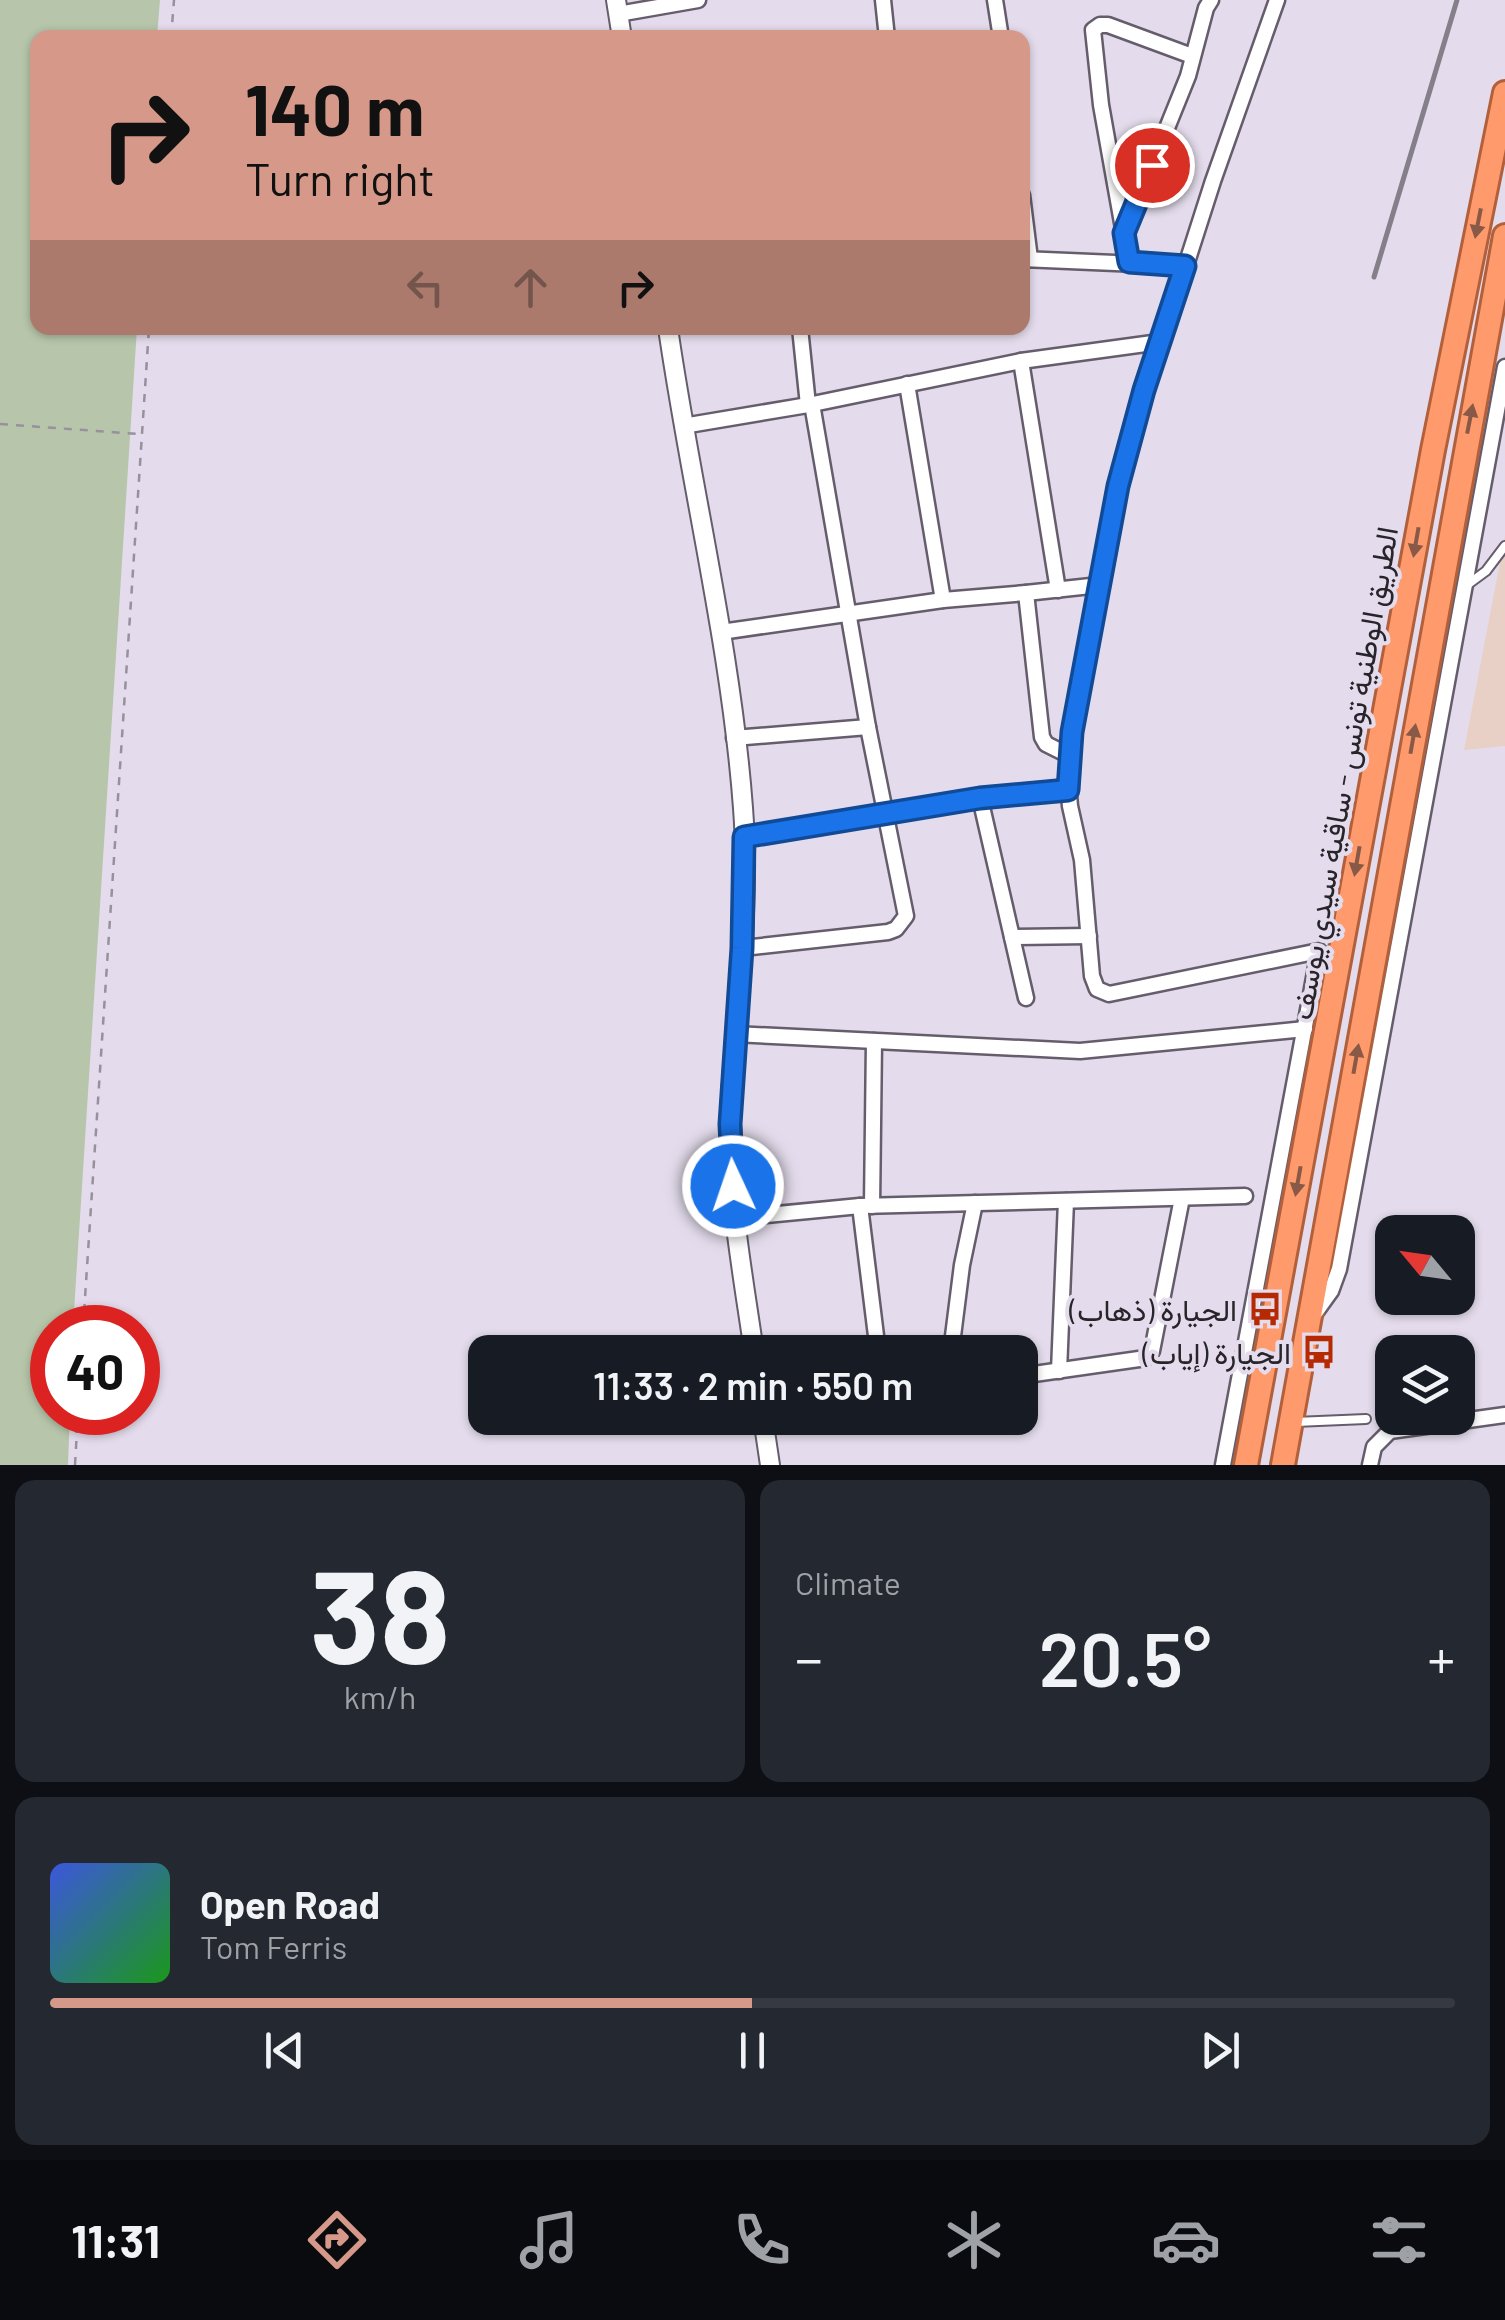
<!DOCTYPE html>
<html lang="en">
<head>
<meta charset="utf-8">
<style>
  body { margin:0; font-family:Barlow,Vazirmatn,sans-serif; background:#242831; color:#f1f3f6; height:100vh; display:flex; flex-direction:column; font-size:38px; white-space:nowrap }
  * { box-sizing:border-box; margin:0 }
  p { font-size:32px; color:#9ea1a6 }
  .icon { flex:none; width:55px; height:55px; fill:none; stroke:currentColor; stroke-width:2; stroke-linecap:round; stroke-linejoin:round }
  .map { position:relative; height:1465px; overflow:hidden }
  .drawer { display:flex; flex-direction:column; gap:15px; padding:15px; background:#0d0f14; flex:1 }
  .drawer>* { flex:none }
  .hud { position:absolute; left:30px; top:30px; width:1000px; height:305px; border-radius:20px; box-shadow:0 2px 8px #0004; background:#d69989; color:#111; overflow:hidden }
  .needle { width:65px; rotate:299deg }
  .tools { position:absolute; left:1375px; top:1215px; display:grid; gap:20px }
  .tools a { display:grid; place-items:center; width:100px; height:100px; border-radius:20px; background:#171b24; box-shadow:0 2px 8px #0004; font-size:50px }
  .speed { position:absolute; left:30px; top:1305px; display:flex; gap:20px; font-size:50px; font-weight:700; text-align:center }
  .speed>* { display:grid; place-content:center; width:130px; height:130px; border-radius:50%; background:#171b24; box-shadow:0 2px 8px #0004; line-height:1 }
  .speed .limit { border:15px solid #d22; background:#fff; color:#111 }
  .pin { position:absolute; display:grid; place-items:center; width:85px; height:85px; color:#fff; margin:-42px; border:5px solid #fff; border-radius:50%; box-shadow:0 2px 10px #0007 }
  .me { position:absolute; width:110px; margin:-55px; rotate:357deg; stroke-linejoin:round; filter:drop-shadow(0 0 8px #0008) }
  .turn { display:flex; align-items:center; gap:35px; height:210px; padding:0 50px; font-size:45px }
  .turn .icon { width:130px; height:130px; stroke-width:2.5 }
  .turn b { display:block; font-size:70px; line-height:85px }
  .lanes { display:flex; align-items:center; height:95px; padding:0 50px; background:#0003; justify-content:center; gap:50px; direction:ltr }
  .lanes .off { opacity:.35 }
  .big { font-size:75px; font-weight:600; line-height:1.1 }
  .drawer .tile { flex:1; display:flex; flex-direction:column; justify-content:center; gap:15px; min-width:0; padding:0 35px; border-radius:20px; background:#242831 }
  .drawer .dial { align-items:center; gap:0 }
  .dial b { font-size:130px; line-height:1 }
  .song { display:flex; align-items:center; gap:30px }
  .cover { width:120px; height:120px; border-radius:15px; background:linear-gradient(135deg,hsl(230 70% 55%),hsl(120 70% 35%)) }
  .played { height:10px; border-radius:5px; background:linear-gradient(90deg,#d69989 50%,#363941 50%) }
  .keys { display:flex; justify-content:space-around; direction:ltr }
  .heat { display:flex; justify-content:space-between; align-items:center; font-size:55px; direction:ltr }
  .drawer .tiles { flex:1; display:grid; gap:15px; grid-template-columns:1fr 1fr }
  .tile:last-child { grid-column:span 2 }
  .trip { position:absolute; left:468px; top:1335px; width:570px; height:100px; border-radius:20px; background:#171b24; box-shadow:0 2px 8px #0004; font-weight:600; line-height:100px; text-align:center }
  .dock { display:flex; height:160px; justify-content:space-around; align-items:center; background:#090b0e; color:#9ea1a6 }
  .dock .icon { width:70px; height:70px }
  .dock .current { color:#d69989 }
  .dock b { font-size:45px; color:#f1f3f6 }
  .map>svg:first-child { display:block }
  .industrial { fill:#e8d0c7 }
  .green { fill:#b7c6ab }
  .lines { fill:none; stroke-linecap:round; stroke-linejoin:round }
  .service-casing { stroke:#655d6c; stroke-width:12 }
  .minor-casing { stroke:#655d6c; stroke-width:19 }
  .tertiary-casing { stroke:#655d6c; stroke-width:22 }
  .trunk-casing { stroke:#b2603c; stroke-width:28 }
  .path { stroke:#97919d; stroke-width:2.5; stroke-dasharray:8 8; stroke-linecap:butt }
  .service { stroke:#fff; stroke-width:8 }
  .minor { stroke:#fff; stroke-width:14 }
  .tertiary { stroke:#fff; stroke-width:18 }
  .trunk { stroke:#fe9a6b; stroke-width:22 }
  .rail { stroke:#847f89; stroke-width:5 }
  .oneway { fill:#885947 }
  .route-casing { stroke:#114b97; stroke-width:25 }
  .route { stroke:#1a73e8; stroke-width:18 }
  .labels { text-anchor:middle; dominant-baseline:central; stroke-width:8; stroke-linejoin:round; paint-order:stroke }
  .street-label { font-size:30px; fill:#27242a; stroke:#e4dcec }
  .poi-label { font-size:30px; fill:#27242a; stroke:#e4dcec; text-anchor:end }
</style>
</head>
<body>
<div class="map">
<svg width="1505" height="1465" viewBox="0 0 1505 1465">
  <rect width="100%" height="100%" fill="#e4dcec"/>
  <path class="industrial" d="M1505,536v210l-41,4z"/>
  <path class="green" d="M0,0h160l-3,37 -119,1v290h99l-64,999 -21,1v84l18,1 -2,52h-68z"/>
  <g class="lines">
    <g class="service-casing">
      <g id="service">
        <path d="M1467,585l19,-14 19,-25"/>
        <path d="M1295,1422l71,-3"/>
      </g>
    </g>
    <g class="minor-casing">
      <g id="minor">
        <path d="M883,0l4,38"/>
        <path d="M995,0l6,38"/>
        <path d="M618,14l80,-14"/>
        <path d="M1022,195l8,64"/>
        <path d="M1125,232l63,-156 18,-68 5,-8"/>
        <path d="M1022,259l163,7"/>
        <path d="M1129,262l-28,-157 -8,-75 7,-5h8l84,31"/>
        <path d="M800,328l8,77"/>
        <path d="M1021,361l37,229"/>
        <path d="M907,384l36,216"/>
        <path d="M683,426l125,-21 213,-44 139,-19"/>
        <path d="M721,632l222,-32 83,-7"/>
        <path d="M734,738l134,-11"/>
        <path d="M1068,755l-22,-11 -4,-7 -16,-144 74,-8"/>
        <path d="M980,798l46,200"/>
        <path d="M744,837l236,-39 88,-8"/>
        <path d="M1012,937l77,-1"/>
        <path d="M743,948l145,-16 8,-3 10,-13 -38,-189 -56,-323"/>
        <path d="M734,1034l346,17 225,-22"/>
        <path d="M860,1206l18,146"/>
        <path d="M872,1206l2,-165"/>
        <path d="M735,1218l125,-12 385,-10"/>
        <path d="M1313,1316l18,-25 8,-22 166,-902"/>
        <path d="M951,1352l11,-87 13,-62"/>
        <path d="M1059,1371l7,-170"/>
        <path d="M1020,1376l126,-18 6,-7 30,-153"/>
        <path d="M1223,1465l96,-514 -210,43 -12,-5 -5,-13 -10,-116 -12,-54 -3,-34 41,-237 23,-98 82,-256 64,-181"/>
        <path d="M1370,1465l4,-18 16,-16 115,-16"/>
      </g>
    </g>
    <g class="tertiary-casing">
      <g id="tertiary">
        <path d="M616,0l6,38"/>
        <path d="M668,328c23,160 63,318 75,480 8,103 -9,207 -13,311 -2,78 13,156 24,233"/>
        <path d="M763,1418l7,47"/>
      </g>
    </g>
    <g class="trunk-casing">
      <g id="trunk">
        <path d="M1246,1465l187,-1015 72,-357"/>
        <path d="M1283,1465l222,-1229"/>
      </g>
    </g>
    <g class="path">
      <path d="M171,38l3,-38"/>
      <path d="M0,424l138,10"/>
      <path d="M83,1328l66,-1000"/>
      <path d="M75,1465l3,-53"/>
    </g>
    <use href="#service" class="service"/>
    <use href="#minor" class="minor"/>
    <use href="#tertiary" class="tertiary"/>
    <use href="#trunk" class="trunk"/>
    <path class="rail" d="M1374,277l83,-277"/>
  </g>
  <defs><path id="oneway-solid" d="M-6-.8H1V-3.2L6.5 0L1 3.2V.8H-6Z" transform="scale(2.5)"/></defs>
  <g class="oneway">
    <use href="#oneway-solid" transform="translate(1478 223) rotate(101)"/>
    <use href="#oneway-solid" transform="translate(1470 419) rotate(-79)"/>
    <use href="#oneway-solid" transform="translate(1416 542) rotate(100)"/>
    <use href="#oneway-solid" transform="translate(1413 739) rotate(-80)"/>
    <use href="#oneway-solid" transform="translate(1357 861) rotate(100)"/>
    <use href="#oneway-solid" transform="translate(1356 1059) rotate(-80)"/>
    <use href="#oneway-solid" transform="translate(1298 1181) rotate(100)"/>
  </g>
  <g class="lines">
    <g class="route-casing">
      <path id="route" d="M733,1186l-3,-62 12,-176 2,-111 236,-39 88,-8 4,-58 46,-246 26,-96 41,-124 -56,-4 -5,-29 28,-68"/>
    </g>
    <use href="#route" class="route"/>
  </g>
  <defs>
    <g id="bus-bare" transform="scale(2.7)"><path d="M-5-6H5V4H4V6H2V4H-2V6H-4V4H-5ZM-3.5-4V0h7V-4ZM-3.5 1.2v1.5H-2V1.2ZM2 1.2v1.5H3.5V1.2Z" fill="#b52a03" stroke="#e4dcec" stroke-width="2.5" paint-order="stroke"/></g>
  </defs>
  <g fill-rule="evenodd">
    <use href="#bus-bare" x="1265" y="1309"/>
    <use href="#bus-bare" x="1319" y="1352"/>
  </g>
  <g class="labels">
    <g class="street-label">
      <text transform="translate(1343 773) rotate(-80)">الطريق الوطنية تونس - ساقية سيدي يوسف</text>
    </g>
    <g class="poi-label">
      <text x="1237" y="1309">الجيارة (ذهاب)</text>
      <text x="1291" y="1352">الجيارة (إياب)</text>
    </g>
  </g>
</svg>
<div class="tools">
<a><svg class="needle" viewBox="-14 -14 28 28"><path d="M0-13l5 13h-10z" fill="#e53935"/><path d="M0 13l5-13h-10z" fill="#9ea1a6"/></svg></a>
<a><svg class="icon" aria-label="layers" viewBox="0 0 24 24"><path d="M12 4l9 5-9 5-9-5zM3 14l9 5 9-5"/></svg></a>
</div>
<div class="speed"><div class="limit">40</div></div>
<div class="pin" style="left:1152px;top:165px;background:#d93025"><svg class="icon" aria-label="arrive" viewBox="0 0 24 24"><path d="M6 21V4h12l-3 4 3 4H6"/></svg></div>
<svg class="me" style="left:733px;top:1186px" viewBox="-20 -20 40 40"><circle r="17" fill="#1a73e8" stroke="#fff" stroke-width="3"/><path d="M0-11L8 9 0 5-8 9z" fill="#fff"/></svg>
<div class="trip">11:33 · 2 min · 550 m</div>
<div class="hud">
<div class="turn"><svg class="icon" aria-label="right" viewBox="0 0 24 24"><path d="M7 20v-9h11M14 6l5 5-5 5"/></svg><div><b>140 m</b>Turn right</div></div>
<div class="lanes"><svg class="icon off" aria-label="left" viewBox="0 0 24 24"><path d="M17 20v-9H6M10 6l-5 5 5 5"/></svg><svg class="icon off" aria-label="ahead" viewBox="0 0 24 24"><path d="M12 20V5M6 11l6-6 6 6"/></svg><svg class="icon" aria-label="right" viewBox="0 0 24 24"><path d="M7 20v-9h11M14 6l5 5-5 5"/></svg></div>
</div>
</div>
<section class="drawer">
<div class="tiles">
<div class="tile dial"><b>38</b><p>km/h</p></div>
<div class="tile"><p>Climate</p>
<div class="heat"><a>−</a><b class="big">20.5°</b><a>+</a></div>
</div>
<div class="tile">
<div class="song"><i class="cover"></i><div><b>Open Road</b><p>Tom Ferris</p></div></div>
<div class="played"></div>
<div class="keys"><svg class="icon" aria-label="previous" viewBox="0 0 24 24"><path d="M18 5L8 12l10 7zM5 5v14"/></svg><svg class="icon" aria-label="pause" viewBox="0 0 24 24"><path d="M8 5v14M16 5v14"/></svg><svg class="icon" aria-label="next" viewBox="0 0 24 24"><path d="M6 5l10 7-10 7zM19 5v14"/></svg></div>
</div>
</div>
</section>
<nav class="dock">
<b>11:31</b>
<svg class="icon current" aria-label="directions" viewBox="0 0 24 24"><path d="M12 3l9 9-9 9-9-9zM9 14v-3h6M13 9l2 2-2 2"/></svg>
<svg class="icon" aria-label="music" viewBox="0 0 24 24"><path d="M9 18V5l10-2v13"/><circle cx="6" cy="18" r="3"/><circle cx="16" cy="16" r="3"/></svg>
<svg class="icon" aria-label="phone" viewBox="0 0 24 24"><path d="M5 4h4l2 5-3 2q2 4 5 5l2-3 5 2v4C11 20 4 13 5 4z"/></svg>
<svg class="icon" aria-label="climate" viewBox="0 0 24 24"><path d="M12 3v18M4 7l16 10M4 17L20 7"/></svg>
<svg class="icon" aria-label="car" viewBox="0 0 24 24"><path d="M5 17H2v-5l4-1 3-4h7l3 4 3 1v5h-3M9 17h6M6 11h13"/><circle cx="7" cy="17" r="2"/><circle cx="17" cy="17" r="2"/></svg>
<svg class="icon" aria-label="filters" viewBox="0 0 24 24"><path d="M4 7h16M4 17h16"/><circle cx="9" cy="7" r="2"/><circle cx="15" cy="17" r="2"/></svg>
</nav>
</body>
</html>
